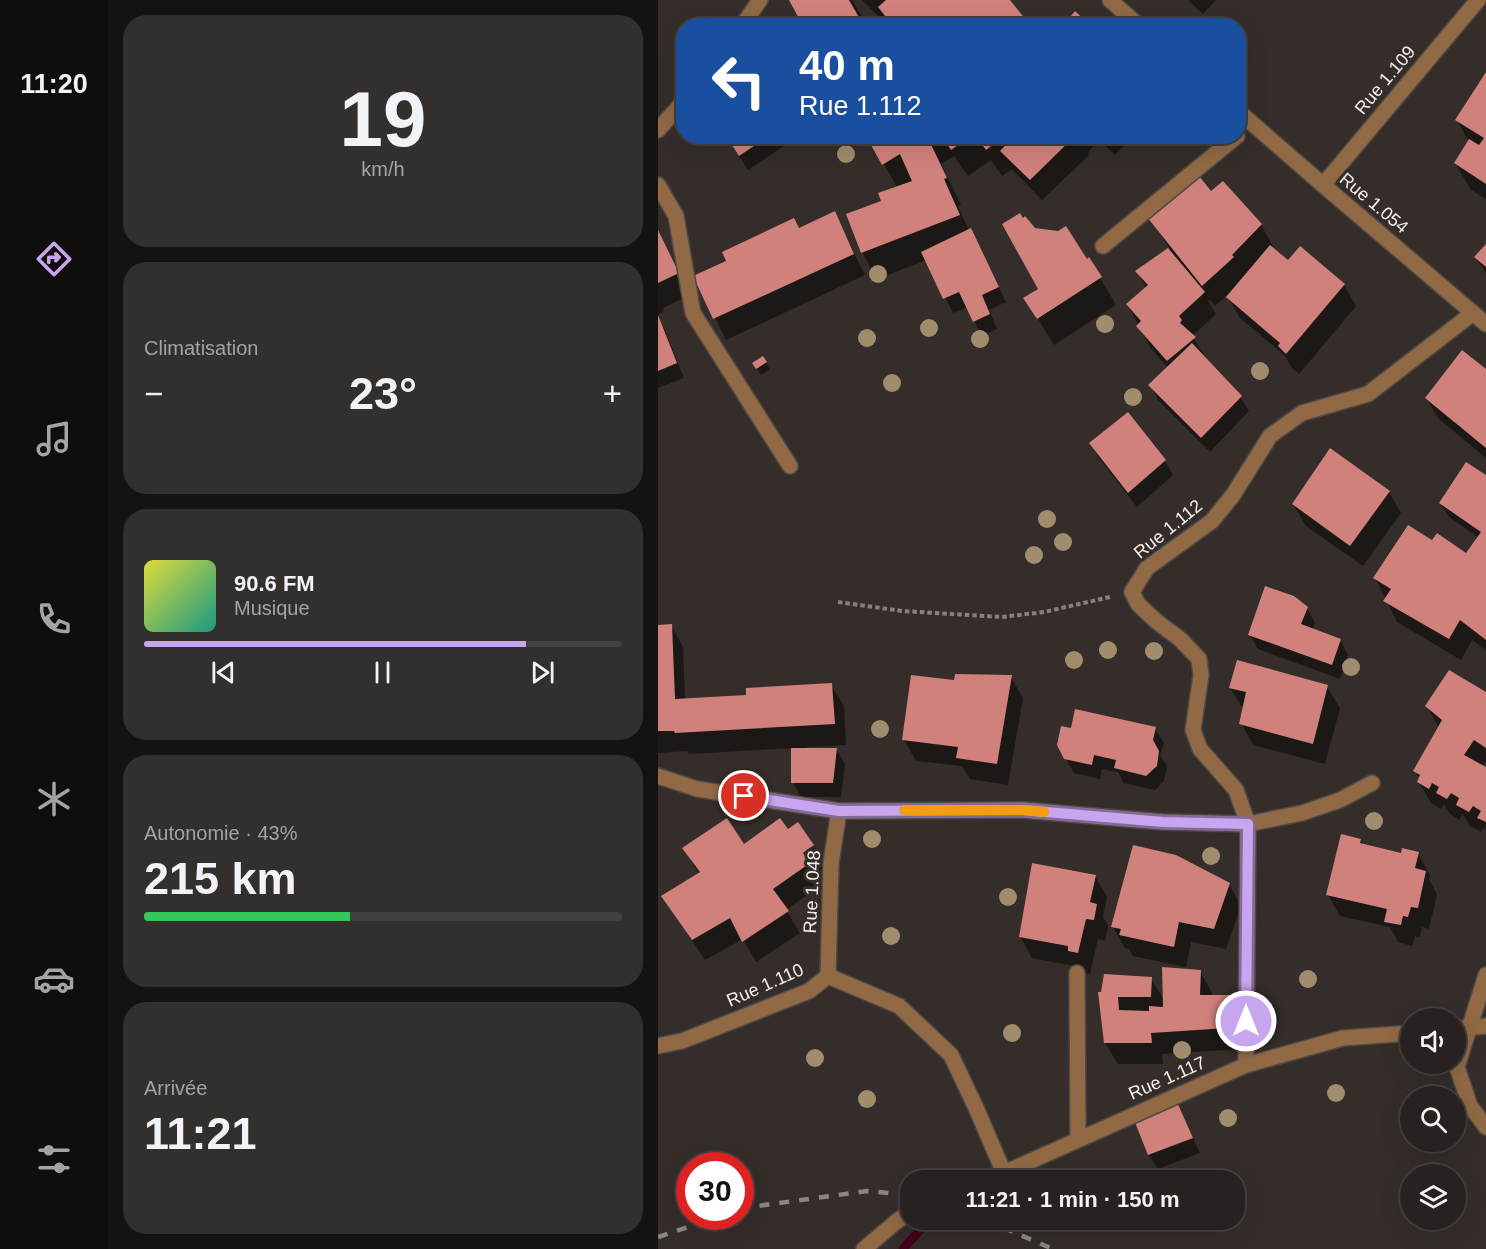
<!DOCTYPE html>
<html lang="fr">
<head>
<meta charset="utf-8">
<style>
  body { margin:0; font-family:Arial,sans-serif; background:#332f2d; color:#f1f3f6; height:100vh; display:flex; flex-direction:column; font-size:22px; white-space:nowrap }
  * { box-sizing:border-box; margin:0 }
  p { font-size:20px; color:#a4a4a5 }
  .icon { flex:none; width:33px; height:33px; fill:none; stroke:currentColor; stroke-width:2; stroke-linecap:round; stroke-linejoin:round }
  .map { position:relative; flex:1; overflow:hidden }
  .drawer { display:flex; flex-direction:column; gap:15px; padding:15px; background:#151312; width:550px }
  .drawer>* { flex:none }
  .top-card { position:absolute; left:18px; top:18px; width:570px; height:126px; border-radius:24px; box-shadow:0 6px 24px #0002,0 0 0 2px #433f3e; background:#1a4fa0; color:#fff; overflow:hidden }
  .tools { position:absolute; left:742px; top:1008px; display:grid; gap:12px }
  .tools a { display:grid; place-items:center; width:66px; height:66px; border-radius:50%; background:#272220; box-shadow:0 6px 24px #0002,0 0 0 2px #433f3e; font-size:30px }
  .speed { position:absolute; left:18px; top:1152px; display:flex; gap:12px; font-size:30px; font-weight:700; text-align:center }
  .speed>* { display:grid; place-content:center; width:78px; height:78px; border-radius:50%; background:#272220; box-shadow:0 6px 24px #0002,0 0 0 2px #433f3e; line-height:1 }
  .speed .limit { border:9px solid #d22; background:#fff; color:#111 }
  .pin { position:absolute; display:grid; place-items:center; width:51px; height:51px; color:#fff; margin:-26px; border:3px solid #fff; border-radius:50%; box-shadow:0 2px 6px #0007 }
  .me { position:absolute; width:66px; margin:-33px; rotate:0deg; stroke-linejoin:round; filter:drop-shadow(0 0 4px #0008) }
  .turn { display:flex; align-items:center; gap:21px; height:126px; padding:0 24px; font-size:27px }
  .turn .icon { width:78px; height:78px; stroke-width:2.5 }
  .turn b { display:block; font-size:42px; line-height:51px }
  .big { font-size:45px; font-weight:700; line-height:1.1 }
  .drawer .widget { flex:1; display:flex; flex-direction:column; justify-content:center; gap:9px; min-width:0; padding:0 21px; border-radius:24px; background:#332f2d }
  .drawer .dial { align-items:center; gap:0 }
  .dial b { font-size:78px; line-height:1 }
  .song { display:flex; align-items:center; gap:18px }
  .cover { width:72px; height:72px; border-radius:9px; background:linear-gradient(135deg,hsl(60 70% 55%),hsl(170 70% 35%)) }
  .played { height:6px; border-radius:3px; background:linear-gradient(90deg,#c8a5ef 80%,#433f3e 80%) }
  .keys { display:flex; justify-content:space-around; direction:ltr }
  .heat { display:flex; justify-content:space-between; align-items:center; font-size:33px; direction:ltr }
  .charge { height:9px; border-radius:4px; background:linear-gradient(90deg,#34c759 43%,#433f3e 0) }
  .trip { position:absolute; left:242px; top:1170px; width:345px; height:60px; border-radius:24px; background:#272220; box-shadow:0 6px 24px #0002,0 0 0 2px #433f3e; font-weight:700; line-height:60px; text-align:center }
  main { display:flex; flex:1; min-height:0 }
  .tab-bar { display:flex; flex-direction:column; width:108px; justify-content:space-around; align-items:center; background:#100e0d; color:#a4a4a5 }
  .tab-bar .icon { width:42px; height:42px }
  .tab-bar .current { color:#c8a5ef }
  .tab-bar b { font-size:27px; color:#f1f3f6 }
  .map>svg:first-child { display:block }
  .shadow { fill:#0007 }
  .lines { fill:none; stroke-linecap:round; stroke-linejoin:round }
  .stream { stroke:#410019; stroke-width:9 }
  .building { fill:#d1817c }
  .minor-casing { stroke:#4f4845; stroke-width:18 }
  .path { stroke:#87817e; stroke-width:4; stroke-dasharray:4.5 3; stroke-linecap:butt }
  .minor { stroke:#916945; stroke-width:15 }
  .rail { stroke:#8c8683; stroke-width:4.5; stroke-dasharray:10 10; stroke-linecap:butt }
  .tree { fill:#a18d6d }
  .route-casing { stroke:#826b9b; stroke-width:15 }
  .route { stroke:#c8a5ef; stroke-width:10 }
  .slow { stroke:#f59e0b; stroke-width:10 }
  .labels { text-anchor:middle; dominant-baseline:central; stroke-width:6; stroke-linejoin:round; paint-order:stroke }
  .street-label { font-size:18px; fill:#f5f0ee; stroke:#342d2a }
</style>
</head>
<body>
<main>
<nav class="tab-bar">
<b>11:20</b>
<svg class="icon current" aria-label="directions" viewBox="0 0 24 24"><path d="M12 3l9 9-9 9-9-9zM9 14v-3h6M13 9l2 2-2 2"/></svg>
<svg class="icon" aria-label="music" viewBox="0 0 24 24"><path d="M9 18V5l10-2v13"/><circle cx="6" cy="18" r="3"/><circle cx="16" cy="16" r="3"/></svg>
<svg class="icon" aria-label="phone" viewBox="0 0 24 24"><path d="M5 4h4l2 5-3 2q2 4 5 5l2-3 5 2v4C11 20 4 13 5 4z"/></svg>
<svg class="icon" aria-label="climate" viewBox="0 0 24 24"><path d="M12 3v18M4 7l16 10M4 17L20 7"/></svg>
<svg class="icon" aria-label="car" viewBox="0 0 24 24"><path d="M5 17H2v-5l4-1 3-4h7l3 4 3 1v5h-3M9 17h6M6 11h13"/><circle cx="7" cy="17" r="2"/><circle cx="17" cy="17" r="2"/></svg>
<svg class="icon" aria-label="filters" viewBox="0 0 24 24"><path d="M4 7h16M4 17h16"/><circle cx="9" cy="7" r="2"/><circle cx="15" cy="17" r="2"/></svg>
</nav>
<section class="drawer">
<div class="widget dial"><b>19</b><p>km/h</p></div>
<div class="widget"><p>Climatisation</p>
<div class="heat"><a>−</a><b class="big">23°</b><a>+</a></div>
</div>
<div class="widget">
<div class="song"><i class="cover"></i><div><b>90.6 FM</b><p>Musique</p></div></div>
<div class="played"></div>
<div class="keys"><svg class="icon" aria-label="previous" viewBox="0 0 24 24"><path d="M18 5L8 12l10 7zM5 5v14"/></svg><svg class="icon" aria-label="pause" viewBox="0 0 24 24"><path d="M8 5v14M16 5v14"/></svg><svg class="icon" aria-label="next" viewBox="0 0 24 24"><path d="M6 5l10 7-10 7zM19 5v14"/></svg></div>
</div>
<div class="widget"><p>Autonomie · 43%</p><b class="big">215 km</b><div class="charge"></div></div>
<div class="widget"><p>Arrivée</p><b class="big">11:21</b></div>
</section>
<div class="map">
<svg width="828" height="1249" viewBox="0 0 828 1249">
  <rect width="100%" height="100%" fill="#342d2a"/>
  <g class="shadow">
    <path d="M132,0h62l14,24 -3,2z"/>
    <path d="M204,0h146l21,26h-138l-6,-11 -4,4z"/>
    <path d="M530,0h28l-13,14z"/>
    <path d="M828,75v124l-15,-9 -16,-27 14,-21 -12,-22z"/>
    <path d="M68,136h73l-51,34z"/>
    <path d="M210,136h266l-19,19 -16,-15 -11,12 1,3 -47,45 -30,-31 -10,7 -11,-16 -23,16 -14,-20 -13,8 20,41 -3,1 11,25 9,14 28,57 -17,8 8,19 -15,7 -15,-29 -14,6 -26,-53 -50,19 -15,-27 21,-50 14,-15z"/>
    <path d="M553,193l50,32 12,21 -2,2 17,14 56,23 12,21 -57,68 -7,-6 -7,-12 -45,-38 -13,-23 -12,11 -5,-6 -2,1 8,13 -24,22 15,23 33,38 9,14 -39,41 -52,-52 -8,-15 18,-17 -18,-21 -23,-43 20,-16 -10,-16 33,-23 -21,-32z"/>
    <path d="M176,213l31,62 -139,65 -31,-63z"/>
    <path d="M376,230l52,32 3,-3 27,46 -62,40 -29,-47 15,-9z"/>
    <path d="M0,234l32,61 -27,13 1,3 -6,4z"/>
    <path d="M828,246v27l-11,-16z"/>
    <path d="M0,318l7,12 19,48 -26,10z"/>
    <path d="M108,363l4,6 -9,6 -7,-11z"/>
    <path d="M828,371v87l-47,-39 -13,-21z"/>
    <path d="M433,444l74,17 8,14 -36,32 -38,-49z"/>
    <path d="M828,477v173l-14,-10 -11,20 -64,-38 -22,-44 57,-36 34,13 13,-17 -30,-21 -9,-14z"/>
    <path d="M731,492l12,21 -38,53 -57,-40 -13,-22z"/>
    <path d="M649,608l8,15 -3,7 28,10 8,15 -8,24 -82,-30 -8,-14z"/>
    <path d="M13,626l12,21 2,53 63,-3 83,-12 13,21 2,39 -39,2v3l29,-1 9,15 -4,33h-40l-8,-14v-35l-105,6 -1,-3 -29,2v-126z"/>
    <path d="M353,677l12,21 -15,87 -38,-6 -8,-13 -46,-5 -12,-21 52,-58z"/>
    <path d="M669,687l13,21 -15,56 -72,-19 -12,-22 2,-14 -13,-21z"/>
    <path d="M828,694v67l-4,6 4,1v62l-2,-3 -3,5 -11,-6 -7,-12 -4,6 -9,-6 -6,-10 -3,5 -10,-6 -12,-21 1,-3 -5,-8 24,-43 -12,-22z"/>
    <path d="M414,729h83l9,14 -4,12 7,11 -3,15 -9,9 -31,-7 -6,-11 -16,-3 -2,10 -26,-6 -16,-28z"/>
    <path d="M140,824l27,43 -10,7 6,11 -35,25 14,23 -44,29 -13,-23 -38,21 -42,-63 36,-23 -15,-25 59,-3 44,-15z"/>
    <path d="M702,840l3,5 39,10 16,-1 12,21 -1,4 8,15 -8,35 -7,-2 -2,10 -5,-1 -3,10 -14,-4 -8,-15 -50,-11 -12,-21z"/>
    <path d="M437,876l12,21 -4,20 5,9 -3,15 -7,-2 -8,35 -8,-2 -3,-5 -47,-9 -12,-22z"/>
    <path d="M571,884l12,22 -15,43 -35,-7 -5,25 -53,-11 -4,-7 -4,-1 -12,-21z"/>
    <path d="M542,971l12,22v3h17l12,21 -1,32 -78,5 1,10h-45l-13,-21 -5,-49 51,-15 13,21z"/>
    <path d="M519,1104l23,49 -42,16 -9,-14 -13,-34z"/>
  </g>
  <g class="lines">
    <path class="stream" d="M245,1249l26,-29"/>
  </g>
  <g class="building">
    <path d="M131,0h60l15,26h-61z"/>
    <path d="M228,0h124l21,26h-138l-15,-19z"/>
    <path d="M417,11l16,15h-28z"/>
    <path d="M828,72v112l-32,-21 15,-24 10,6 5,-7 -29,-18z"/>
    <path d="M68,136h43l-30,20z"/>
    <path d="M208,136h61l20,42 -3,1 16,36 -99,38 -15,-39 35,-13 -3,-8 34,-12 -12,-27 -18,11z"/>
    <path d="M284,136h29l-20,14z"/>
    <path d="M318,136h28l-18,14z"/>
    <path d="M356,136h61l-45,44 -30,-29z"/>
    <path d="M541,176l12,15 12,-10 39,43 -30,31 2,2 -32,29 -55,-69z"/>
    <path d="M177,211l19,43 -141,65 -20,-43 33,-15 -4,-9 72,-34 5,10z"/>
    <path d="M362,213l3,5 2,-2 10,12 23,3 8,-5 21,33 2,-2 13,20 -65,42 -14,-21 15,-9 -36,-65z"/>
    <path d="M313,228l28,59 -17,8 8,19 -17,8 -14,-30 -16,7 -22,-47z"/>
    <path d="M0,230l21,43 -21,10z"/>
    <path d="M828,244v23l-12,-10z"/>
    <path d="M612,245l18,15 12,-14 45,38 -59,70 -8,-8 2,-3 -54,-46z"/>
    <path d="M510,248l37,44 -26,24 3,4 -2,3 16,14 -29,24 -31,-35 5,-5 -15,-17 22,-19 -13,-14z"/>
    <path d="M0,315l19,48 -19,8z"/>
    <path d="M534,343l50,53 -41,42 -53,-53z"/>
    <path d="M804,350l24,19v79l-61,-50z"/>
    <path d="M105,356l4,6 -11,7 -4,-6z"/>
    <path d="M470,412l38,48 -38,33 -39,-50z"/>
    <path d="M672,448l60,43 -40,55 -58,-42z"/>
    <path d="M808,462l20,13v165l-26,-20 -11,19 -66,-38 8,-12 -18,-11 35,-53 24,15 5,-7 29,20 15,-21 -42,-29z"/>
    <path d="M607,586l29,10 14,11 -7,17 40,15 -9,26 -84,-30z"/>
    <path d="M14,624l3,75 71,-4v-7l86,-5 3,41 -160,9 -1,-2h-16v-106z"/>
    <path d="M579,660l91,25 -15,59 -74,-20 7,-32 -17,-4z"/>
    <path d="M791,670l37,22v56l-12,-8 -10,15 22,12v55l-9,-4 4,-7 -8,-5 -4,6 -13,-7 3,-7 -8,-5 -4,6 -11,-6 3,-6 -7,-4 -3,6 -12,-7 3,-7 -7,-4 29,-51 -17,-14z"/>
    <path d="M297,674l57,1 -15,89 -41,-6 2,-11 -56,-7 9,-65 43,5z"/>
    <path d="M417,709l81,18 -3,13 6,11 -2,15 -11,10 -32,-8 2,-8 -22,-5 -2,10 -28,-6 -7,-14 4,-19 10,2z"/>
    <path d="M133,748h46l-4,35h-42z"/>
    <path d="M69,818l17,26 36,-26 8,11 10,-7 16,23 -11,8 7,10 -37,26 16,22 -47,31 -12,-24 -38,22 -31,-44 39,-24 -18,-24z"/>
    <path d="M683,834l20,5 -1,4 41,10 1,-5 17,4 -4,16 11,3 -8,37 -7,-1 -3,10 -5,-1 -2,9 -17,-3 3,-13 -61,-14z"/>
    <path d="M475,845l43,10 54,28 -16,46 -35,-7 -5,25 -55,-12 2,-6 -10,-2z"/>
    <path d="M374,863l64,12 -6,27 7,2 -3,16 -8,-1 -8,34 -10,-2v-5l-49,-9z"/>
    <path d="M504,967l39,3 -1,25h29l-1,33 -77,5 1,10h-48l-6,-51h3l3,-18 48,3 -1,20h-33l1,13 30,1v-5l14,1z"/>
    <path d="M519,1102l16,36 -45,17 -14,-35z"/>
  </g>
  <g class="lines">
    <g class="minor-casing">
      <g id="minor">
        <path d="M452,0l29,26"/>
        <path d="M84,26l18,-26"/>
        <path d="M580,111l85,74 163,139"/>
        <path d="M0,130l26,-29"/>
        <path d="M0,185l18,31 17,97 97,153"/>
        <path d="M665,185l155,-185"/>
        <path d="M445,246l134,-110"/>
        <path d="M0,776l39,13 142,22 184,-1 140,12 85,2 54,-11 38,-13 32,-17"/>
        <path d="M419,973l1,166"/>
        <path d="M828,975l-29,92 13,39 16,21"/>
        <path d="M170,976l3,-113 8,-52"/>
        <path d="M798,1029l30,-3"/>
        <path d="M0,1046l24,-5 127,-50 19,-15 71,30 52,49 26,55 27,63"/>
        <path d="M588,1065l2,-241 -12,-34 -36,-41 -7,-19 8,-55 -2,-16 -19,-20 -24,-18 -18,-17 -6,-12 15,-24 65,-47 21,-26 37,-59 32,-23 66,-19 105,-81"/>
        <path d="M324,1180l22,-7 242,-108 97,-27 68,-5"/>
        <path d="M206,1249l33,-28 13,-9"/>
      </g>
    </g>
    <path class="path" d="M180,602l64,9 100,6 42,-5 66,-15"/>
    <use href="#minor" class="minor"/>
    <g class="rail">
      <path d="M82,1210l10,-3 117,-16 43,4"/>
      <path d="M327,1220l68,29"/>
      <path d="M0,1237l63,-21"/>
    </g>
  </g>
  <g class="tree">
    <circle cx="188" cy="154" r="9"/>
    <circle cx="220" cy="274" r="9"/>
    <circle cx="447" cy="324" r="9"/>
    <circle cx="271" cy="328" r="9"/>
    <circle cx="209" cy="338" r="9"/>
    <circle cx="322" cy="339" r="9"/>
    <circle cx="602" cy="371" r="9"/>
    <circle cx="234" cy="383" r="9"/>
    <circle cx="475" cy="397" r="9"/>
    <circle cx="389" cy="519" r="9"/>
    <circle cx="405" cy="542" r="9"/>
    <circle cx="376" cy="555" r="9"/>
    <circle cx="450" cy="650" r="9"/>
    <circle cx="496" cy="651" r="9"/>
    <circle cx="416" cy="660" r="9"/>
    <circle cx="693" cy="667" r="9"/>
    <circle cx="222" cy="729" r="9"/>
    <circle cx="716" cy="821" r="9"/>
    <circle cx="214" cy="839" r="9"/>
    <circle cx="553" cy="856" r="9"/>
    <circle cx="350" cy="897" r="9"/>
    <circle cx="233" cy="936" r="9"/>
    <circle cx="650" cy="979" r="9"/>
    <circle cx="354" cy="1033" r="9"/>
    <circle cx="524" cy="1050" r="9"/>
    <circle cx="157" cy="1058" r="9"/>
    <circle cx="678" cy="1093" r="9"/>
    <circle cx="209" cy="1099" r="9"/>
    <circle cx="570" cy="1118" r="9"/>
  </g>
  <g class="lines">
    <g class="route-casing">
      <path id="route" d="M86,796l95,15 184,-1 140,12 85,2 -2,197"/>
    </g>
    <use href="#route" class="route"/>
    <path class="slow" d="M246,810h119l21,2"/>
  </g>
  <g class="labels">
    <g class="street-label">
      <text transform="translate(727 80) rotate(-50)">Rue 1.109</text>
      <text transform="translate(716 203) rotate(40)">Rue 1.054</text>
      <text transform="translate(510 529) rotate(-39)">Rue 1.112</text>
      <text transform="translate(154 892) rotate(-87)">Rue 1.048</text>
      <text transform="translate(107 985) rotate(-24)">Rue 1.110</text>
      <text transform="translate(509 1078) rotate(-24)">Rue 1.117</text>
    </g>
  </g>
</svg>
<div class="tools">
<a><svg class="icon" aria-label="sound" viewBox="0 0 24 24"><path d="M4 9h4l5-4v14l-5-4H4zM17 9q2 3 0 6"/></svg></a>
<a><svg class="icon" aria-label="search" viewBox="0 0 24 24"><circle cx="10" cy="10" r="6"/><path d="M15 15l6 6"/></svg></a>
<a><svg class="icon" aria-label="layers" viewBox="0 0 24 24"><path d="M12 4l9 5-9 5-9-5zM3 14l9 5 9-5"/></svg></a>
</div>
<div class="speed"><div class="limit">30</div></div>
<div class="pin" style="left:86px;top:796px;background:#d93025"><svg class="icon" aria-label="arrive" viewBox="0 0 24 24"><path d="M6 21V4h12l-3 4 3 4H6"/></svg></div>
<svg class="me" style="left:588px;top:1021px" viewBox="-20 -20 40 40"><circle r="17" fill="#c8a5ef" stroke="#fff" stroke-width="3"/><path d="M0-11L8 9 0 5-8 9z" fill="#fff"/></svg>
<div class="trip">11:21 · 1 min · 150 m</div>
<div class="top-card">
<div class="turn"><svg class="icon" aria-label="left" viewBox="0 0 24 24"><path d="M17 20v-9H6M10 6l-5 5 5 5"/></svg><div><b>40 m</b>Rue 1.112</div></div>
</div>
</div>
</main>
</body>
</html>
